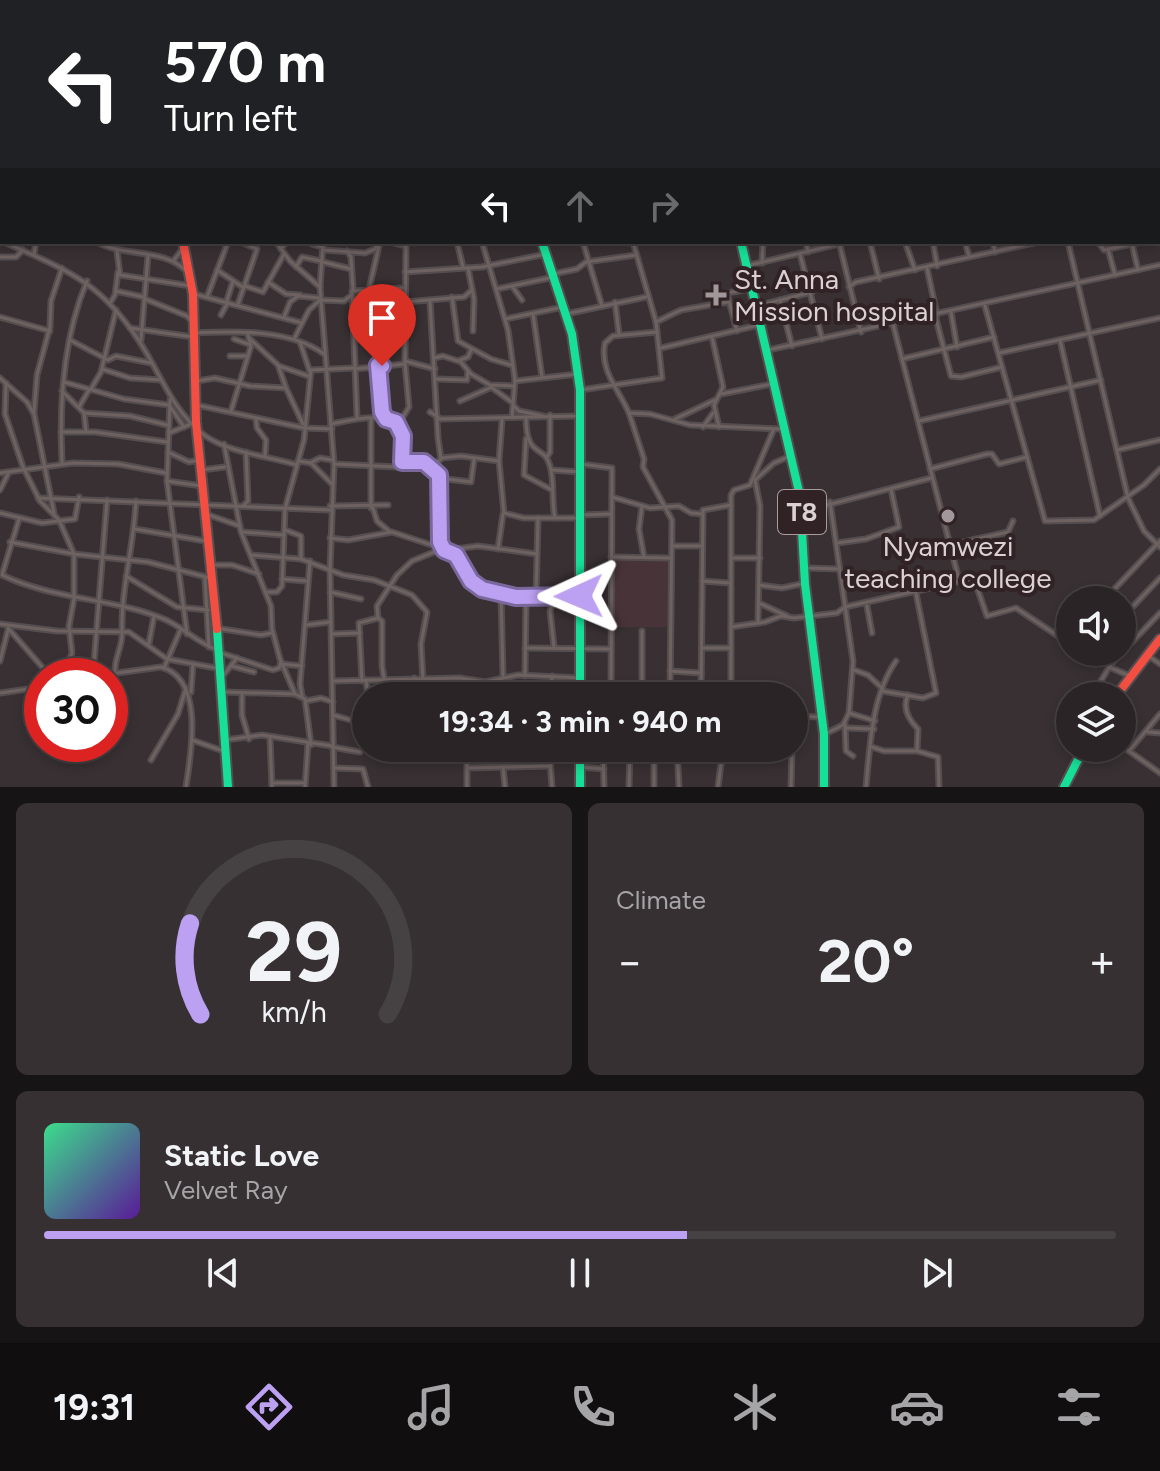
<!DOCTYPE html>
<html lang="en">
<head>
<meta charset="utf-8">
<style>
  body { margin:0; font-family:Figtree,sans-serif; background:#363032; color:#f1f3f6; height:100vh; display:flex; flex-direction:column; font-size:30px; white-space:nowrap }
  * { box-sizing:border-box; margin:0 }
  p { font-size:26px; color:#a5a4a7 }
  .icon { flex:none; width:44px; height:44px; fill:none; stroke:currentColor; stroke-width:2; stroke-linecap:round; stroke-linejoin:round }
  .map { position:relative; height:787px; overflow:hidden }
  .details { display:flex; flex-direction:column; gap:16px; padding:16px; background:#171415; flex:1 }
  .details>* { flex:none }
  .banner { position:absolute; left:0px; top:0px; width:1160px; height:244px; box-shadow:0 4px 12px #0003,0 0 0 2px #464143; background:#202124; color:#fff; overflow:hidden }
  .buttons { position:absolute; left:1056px; top:586px; display:grid; gap:16px }
  .buttons a { display:grid; place-items:center; width:80px; height:80px; border-radius:50%; background:#2a2426; box-shadow:0 4px 12px #0003,0 0 0 2px #464143; font-size:40px }
  .speed { position:absolute; left:24px; top:658px; display:flex; gap:16px; font-size:40px; font-weight:700; text-align:center }
  .speed>* { display:grid; place-content:center; width:104px; height:104px; border-radius:50%; background:#2a2426; box-shadow:0 4px 12px #0003,0 0 0 2px #464143; line-height:1 }
  .speed .limit { border:12px solid #d22; background:#fff; color:#111 }
  .pin { position:absolute; display:grid; place-items:center; width:68px; height:68px; color:#fff; margin:-82px -34px; border-radius:50% 50% 50% 0; rotate:-45deg; box-shadow:0 0 8px #0007 }
  .pin .icon { rotate:45deg }
  .me { position:absolute; width:88px; margin:-44px; rotate:269deg; stroke-linejoin:round; filter:drop-shadow(0 0 6px #0008) }
  .turn { display:flex; align-items:center; gap:28px; height:168px; padding:0 32px; font-size:36px }
  .turn .icon { width:104px; height:104px; stroke-width:2.5 }
  .turn b { display:block; font-size:56px; line-height:68px }
  .lanes { display:flex; align-items:center; height:76px; padding:0 32px; background:#0003; justify-content:center; gap:40px; direction:ltr }
  .lanes .off { opacity:.35 }
  .big { font-size:60px; font-weight:700; line-height:1.1 }
  .details .widget { flex:1; display:flex; flex-direction:column; justify-content:center; gap:12px; min-width:0; padding:0 28px; border-radius:12px; background:#363032 }
  .details .dial { align-items:center; gap:0 }
  .dial svg { height:208px; overflow:visible; fill:none; stroke:#464143; stroke-width:7; stroke-linecap:round; text-anchor:middle }
  .dial text { fill:#f1f3f6; stroke:none }
  .song { display:flex; align-items:center; gap:24px }
  .cover { width:96px; height:96px; border-radius:12px; background:linear-gradient(135deg,hsl(150 70% 55%),hsl(270 70% 35%)) }
  .played { height:8px; border-radius:4px; background:linear-gradient(90deg,#bca0f2 60%,#464143 60%) }
  .keys { display:flex; justify-content:space-around; direction:ltr }
  .heat { display:flex; justify-content:space-between; align-items:center; font-size:44px; direction:ltr }
  .details .tiles { flex:1; display:grid; gap:16px; grid-template-columns:1fr 1fr }
  .widget:last-child { grid-column:span 2 }
  .trip { position:absolute; left:352px; top:682px; width:456px; height:80px; border-radius:40px; background:#2a2426; box-shadow:0 4px 12px #0003,0 0 0 2px #464143; font-weight:700; line-height:80px; text-align:center }
  .tabs { display:flex; height:128px; justify-content:space-around; align-items:center; background:#110e0f; color:#a5a4a7 }
  .tabs .icon { width:56px; height:56px }
  .tabs .active { color:#bca0f2 }
  .tabs b { font-size:36px; color:#f1f3f6 }
  .map>svg:first-child { display:block }
  .built { fill:#483338 }
  .lines { fill:none; stroke-linecap:round; stroke-linejoin:round }
  .street-casing { stroke:#554e50; stroke-width:7 }
  .fast-casing { stroke:#554e50; stroke-width:12 }
  .jam-casing { stroke:#554e50; stroke-width:12 }
  .street { stroke:#6e6261; stroke-width:3 }
  .fast { stroke:#16e098; stroke-width:8 }
  .jam { stroke:#f24e42; stroke-width:8 }
  .route-casing { stroke:#7a689d; stroke-width:20 }
  .route { stroke:#bca0f2; stroke-width:14 }
  .poi-dot { fill:#a2989b; stroke:#312226; stroke-width:3 }
  .labels { text-anchor:middle; dominant-baseline:central; stroke-width:8; stroke-linejoin:round; paint-order:stroke }
  .shield { fill:#312226; stroke:#a89c9f; stroke-width:2 }
  .shield-label { font-size:26px; font-weight:bold; fill:#dbd0d3 }
  .poi-label { font-size:28px; fill:#dbd0d3; stroke:#312226; text-anchor:start }
</style>
</head>
<body>
<div class="map">
<svg width="1160" height="787" viewBox="0 0 1160 787">
  <rect width="100%" height="100%" fill="#383032"/>
  <path class="built" d="M612,559h56l-1,68h-55z"/>
  <g class="lines">
    <g class="street-casing">
      <g id="street">
        <path d="M494,0v2"/>
        <path d="M543,0l1,2"/>
        <path d="M613,0l3,2"/>
        <path d="M646,0v2"/>
        <path d="M822,0l1,2"/>
        <path d="M851,0l1,2"/>
        <path d="M899,0v2"/>
        <path d="M927,0v2"/>
        <path d="M985,0l1,2"/>
        <path d="M1014,0l1,2"/>
        <path d="M1092,0v2"/>
        <path d="M1129,0v2"/>
        <path d="M165,2v-2"/>
        <path d="M390,2l9,-2"/>
        <path d="M523,2l4,-2"/>
        <path d="M601,2v-2"/>
        <path d="M786,2l9,-2"/>
        <path d="M949,2l9,-2"/>
        <path d="M1043,2l9,-2"/>
        <path d="M1158,22l2,-1"/>
        <path d="M1158,24l2,10"/>
        <path d="M1158,46l2,-1"/>
        <path d="M1158,117l2,-1"/>
        <path d="M1158,158h2"/>
        <path d="M1158,181h2"/>
        <path d="M1158,186l2,1"/>
        <path d="M1158,206l2,1"/>
        <path d="M0,209l2,1"/>
        <path d="M1158,239l2,-1"/>
        <path d="M0,240l2,1"/>
        <path d="M4,242c62,28 96,39 135,99 22,33 32,68 65,94 25,18 64,21 93,30"/>
        <path d="M97,242c25,15 68,6 89,29"/>
        <path d="M276,242l14,19 30,26"/>
        <path d="M323,242l-3,45 14,177 -4,106 4,217"/>
        <path d="M391,242l15,4"/>
        <path d="M457,242l6,25"/>
        <path d="M482,242l26,88 7,50 -3,37"/>
        <path d="M583,242l19,64"/>
        <path d="M806,242l2,10"/>
        <path d="M839,242l22,90"/>
        <path d="M870,242l9,37"/>
        <path d="M905,242l10,28"/>
        <path d="M933,242l4,24"/>
        <path d="M965,242l4,14"/>
        <path d="M993,242l2,10"/>
        <path d="M1068,242l60,256 16,33 16,16"/>
        <path d="M1098,242l6,8 37,-8"/>
        <path d="M312,244l11,3"/>
        <path d="M1132,244l6,26"/>
        <path d="M281,249l5,-7"/>
        <path d="M1108,249l7,26"/>
        <path d="M323,250l42,3 10,-4 3,-7"/>
        <path d="M117,251l3,24 71,11"/>
        <path d="M347,251l4,6 2,32"/>
        <path d="M34,254l2,-12"/>
        <path d="M800,254l22,85"/>
        <path d="M0,257h16l7,-7"/>
        <path d="M174,260l9,-12"/>
        <path d="M323,262l28,7"/>
        <path d="M762,263l1,-21"/>
        <path d="M750,265l89,-21"/>
        <path d="M296,267l6,-10 19,4"/>
        <path d="M468,268l6,31 -1,32"/>
        <path d="M927,268l10,47"/>
        <path d="M217,270l27,18"/>
        <path d="M405,272l77,-5 64,-13"/>
        <path d="M553,274l24,-5 9,-7 50,-7"/>
        <path d="M268,282l18,12 14,1"/>
        <path d="M245,286l18,6 21,-38"/>
        <path d="M512,286l10,14"/>
        <path d="M849,287l7,-5 182,-40"/>
        <path d="M369,289l10,-43"/>
        <path d="M497,289l57,-12"/>
        <path d="M116,291l27,6"/>
        <path d="M194,294l108,29"/>
        <path d="M207,297l21,-55"/>
        <path d="M452,297l6,44 33,18 20,6"/>
        <path d="M145,299l42,17 6,7"/>
        <path d="M227,300l6,-19"/>
        <path d="M780,300l12,46"/>
        <path d="M430,301l8,137 3,21 -5,4"/>
        <path d="M405,302l59,-5 8,-7"/>
        <path d="M615,302l4,32"/>
        <path d="M110,303l5,-8 3,-23"/>
        <path d="M370,303v-12"/>
        <path d="M238,304l19,-55 -16,-7"/>
        <path d="M757,306l55,-14"/>
        <path d="M985,306l60,215 49,-1 50,-35 16,-16"/>
        <path d="M951,312l6,35"/>
        <path d="M533,314l9,63"/>
        <path d="M566,314l80,-17"/>
        <path d="M221,315l7,-13"/>
        <path d="M935,315l16,61 10,1 41,-10"/>
        <path d="M0,317l50,14"/>
        <path d="M284,317l6,-15 8,-6 21,2"/>
        <path d="M505,319l58,-12"/>
        <path d="M656,322l25,-12 47,-8"/>
        <path d="M893,324l66,256"/>
        <path d="M130,328l63,9"/>
        <path d="M737,331l-10,-38 23,-4"/>
        <path d="M657,332l-44,4 -8,7c-6,27 14,47 24,70l21,1 40,11 92,4"/>
        <path d="M194,333c41,-2 96,-4 130,21"/>
        <path d="M712,337l11,50 -9,18 5,22"/>
        <path d="M234,339l17,6"/>
        <path d="M250,339l28,26 8,23"/>
        <path d="M294,339l15,-29 11,-10 24,1 8,-6"/>
        <path d="M70,340l38,20 8,-4 35,7"/>
        <path d="M141,340l7,-84"/>
        <path d="M1060,340l40,176"/>
        <path d="M300,342l10,30"/>
        <path d="M661,348l98,-23"/>
        <path d="M768,350l392,-85"/>
        <path d="M999,353l161,-35"/>
        <path d="M230,356h16"/>
        <path d="M434,358l9,-2 15,5 10,-4 3,-7"/>
        <path d="M902,359l92,-22"/>
        <path d="M405,361l30,8"/>
        <path d="M460,361l11,13 19,11 23,1"/>
        <path d="M378,365l4,47 4,7"/>
        <path d="M279,366l29,10"/>
        <path d="M102,369l28,9 31,2"/>
        <path d="M354,369l51,-5"/>
        <path d="M0,378l27,24 7,12 20,99"/>
        <path d="M436,379l31,1 1,-9"/>
        <path d="M197,381l18,-3 35,8 36,2 17,36"/>
        <path d="M515,381l63,-7"/>
        <path d="M64,382l60,17 45,6 15,22"/>
        <path d="M6,383l-1,31 18,53 17,34 19,19 15,34 74,8 62,16"/>
        <path d="M491,387l22,16"/>
        <path d="M91,389l10,-17 15,-62"/>
        <path d="M580,390l82,-12 -6,-56 -23,-80"/>
        <path d="M62,391l22,22 2,18"/>
        <path d="M721,394l51,-10"/>
        <path d="M170,400l-3,81 20,153"/>
        <path d="M460,401l32,-14"/>
        <path d="M196,405l108,23 28,1"/>
        <path d="M514,406l5,5 24,5"/>
        <path d="M79,407l10,-17"/>
        <path d="M231,411l20,-65 -3,-11"/>
        <path d="M34,412l3,-37 13,-48 1,-26 11,-33"/>
        <path d="M430,412l8,5"/>
        <path d="M84,413l46,3 37,9"/>
        <path d="M629,413l15,46 -1,8 29,53 -2,176"/>
        <path d="M357,417l-5,-126 52,-3"/>
        <path d="M526,417c0,43 18,26 24,49 5,16 1,35 5,52"/>
        <path d="M256,419l1,9 9,12 -1,15"/>
        <path d="M371,419v89"/>
        <path d="M387,419l15,-2"/>
        <path d="M437,419l143,-3"/>
        <path d="M675,419l40,-19"/>
        <path d="M502,420l-3,41 5,52 20,5h56"/>
        <path d="M919,421l182,-41"/>
        <path d="M331,424c21,-4 47,-12 67,0l5,12 -1,26 -5,5 -63,-3"/>
        <path d="M398,425l11,-18 -4,-43 1,-122"/>
        <path d="M703,427l10,-14"/>
        <path d="M61,432h34l72,10"/>
        <path d="M169,433l22,-9"/>
        <path d="M526,439l-2,36 28,15"/>
        <path d="M224,444l17,88 30,74 1,23 8,30 15,35 10,5 6,46"/>
        <path d="M1117,450l43,-10"/>
        <path d="M168,452l21,10 11,-2"/>
        <path d="M547,457l3,-5v-37"/>
        <path d="M441,458l20,-2 38,5"/>
        <path d="M298,461l13,2 21,21"/>
        <path d="M402,462h33l4,4 1,76 4,8"/>
        <path d="M424,462l15,13"/>
        <path d="M62,463c-3,-61 1,-125 25,-182"/>
        <path d="M310,463l10,-5 12,2"/>
        <path d="M581,464l31,4 -1,228"/>
        <path d="M930,469l57,-15h5l7,10 28,-7"/>
        <path d="M201,470l24,-3"/>
        <path d="M552,470l28,2"/>
        <path d="M0,473l73,-10 45,1 48,9"/>
        <path d="M438,478l33,4 3,-22"/>
        <path d="M755,480l5,26 -2,117"/>
        <path d="M755,480l19,-17 14,-6"/>
        <path d="M167,481l35,5"/>
        <path d="M0,490l8,-16"/>
        <path d="M612,497l38,11 29,-2 12,7 11,1"/>
        <path d="M38,498l292,12"/>
        <path d="M243,506l5,-5 -2,-49"/>
        <path d="M330,506l58,-1"/>
        <path d="M642,506l-3,23 5,28"/>
        <path d="M373,508l4,13 13,11"/>
        <path d="M804,511l127,-33"/>
        <path d="M0,513l42,10 33,-4 4,-22"/>
        <path d="M206,514l34,12"/>
        <path d="M580,515l31,-1"/>
        <path d="M19,519l-17,56c52,25 111,23 162,44 19,8 33,24 54,31"/>
        <path d="M135,529l70,12"/>
        <path d="M285,530l16,6v23"/>
        <path d="M243,532l40,3"/>
        <path d="M330,538l18,2 44,-8 61,20 18,29 11,8 34,8 63,-1"/>
        <path d="M10,542l64,12v45l-5,27 3,27 -9,23"/>
        <path d="M837,543l29,-4 33,-12 -8,-38"/>
        <path d="M950,545l58,-13 5,-11"/>
        <path d="M673,546h28"/>
        <path d="M498,549l5,-35"/>
        <path d="M448,550l30,-4 59,8"/>
        <path d="M251,555l50,4 42,16 31,5 38,15 15,17 -6,32 2,36"/>
        <path d="M611,557l60,1"/>
        <path d="M732,558h28"/>
        <path d="M212,565h20l27,9"/>
        <path d="M808,568l31,1"/>
        <path d="M918,574l3,15"/>
        <path d="M126,576l51,31 31,3"/>
        <path d="M205,579l4,68"/>
        <path d="M282,579l24,2"/>
        <path d="M702,581l28,2"/>
        <path d="M759,585l23,3 19,-4"/>
        <path d="M268,592h9l5,-6 3,-77 19,-69 7,-70 43,-2"/>
        <path d="M330,592l31,7"/>
        <path d="M501,594l2,82"/>
        <path d="M536,597l2,-79"/>
        <path d="M1104,600l56,-59"/>
        <path d="M759,603l28,13"/>
        <path d="M867,606l5,27"/>
        <path d="M1122,618l38,-40"/>
        <path d="M0,624l57,7 72,1 38,27 54,10"/>
        <path d="M306,625l24,-3"/>
        <path d="M731,627l34,-5 16,-6 13,2 43,-5 8,-6 125,-28 5,3 12,34 29,-8 45,30h9"/>
        <path d="M8,628l42,48"/>
        <path d="M216,628l45,7 10,-2"/>
        <path d="M642,631v54"/>
        <path d="M332,634l28,-1"/>
        <path d="M149,643l5,-27"/>
        <path d="M554,647l-4,-36 5,-14"/>
        <path d="M525,648l84,1"/>
        <path d="M702,648h28"/>
        <path d="M1093,652l18,12"/>
        <path d="M221,653l52,17 6,-2 2,-6"/>
        <path d="M1150,657l10,7"/>
        <path d="M0,661l8,-31"/>
        <path d="M282,664l20,2"/>
        <path d="M232,666l22,6"/>
        <path d="M1109,667l21,9"/>
        <path d="M164,668l16,-37"/>
        <path d="M854,670l14,5 15,14"/>
        <path d="M670,671l31,2"/>
        <path d="M115,673c-1,-16 8,-26 7,-41 -1,-44 12,-87 14,-131"/>
        <path d="M93,675l14,-175"/>
        <path d="M95,676l66,-9c44,12 30,86 25,120"/>
        <path d="M525,676l1,-79"/>
        <path d="M222,677l15,-19"/>
        <path d="M366,680l2,16"/>
        <path d="M333,681l127,-3 25,4 33,-7 62,3"/>
        <path d="M362,681l-3,-58 19,-5"/>
        <path d="M611,685h59"/>
        <path d="M882,691l41,7 13,-5 -20,-100"/>
        <path d="M191,692l2,-28"/>
        <path d="M223,692l72,2"/>
        <path d="M0,693l42,-6"/>
        <path d="M242,693v22l7,24"/>
        <path d="M908,695c-6,13 0,24 10,34l-1,22 21,6 1,30"/>
        <path d="M302,696l-2,-12 10,-123"/>
        <path d="M387,696l-5,-30v-45l-4,-3 -1,-12 20,-31 15,-14 27,-11"/>
        <path d="M414,696v-18"/>
        <path d="M464,696l1,-16"/>
        <path d="M551,696l1,-20"/>
        <path d="M701,696l2,-186 28,-5"/>
        <path d="M731,696v-201l3,-5 16,-5 23,-54"/>
        <path d="M1092,696l19,-32 49,-51"/>
        <path d="M306,701l15,-3 12,4"/>
        <path d="M849,713l26,8"/>
        <path d="M333,715l21,6 12,-3"/>
        <path d="M794,716l25,1"/>
        <path d="M845,724l1,27 7,5"/>
        <path d="M847,728l27,1"/>
        <path d="M1148,732l12,1"/>
        <path d="M825,734l18,-9 6,-12 4,-52 -23,-159"/>
        <path d="M270,738l2,49"/>
        <path d="M192,740l34,12"/>
        <path d="M225,740l37,-5 70,11"/>
        <path d="M1122,746l38,27"/>
        <path d="M332,747l28,5"/>
        <path d="M872,747l12,4h31"/>
        <path d="M467,748v39"/>
        <path d="M549,748l3,39"/>
        <path d="M603,748l1,39"/>
        <path d="M677,748l2,39"/>
        <path d="M1129,751l31,-37"/>
        <path d="M550,755l30,1"/>
        <path d="M151,760l27,-46 8,-26"/>
        <path d="M503,767l2,20"/>
        <path d="M580,767l24,2"/>
        <path d="M334,768l29,1 5,18"/>
        <path d="M468,768l82,-2"/>
        <path d="M272,783h32"/>
        <path d="M305,787l3,-43"/>
        <path d="M629,787l1,-39"/>
        <path d="M654,787v-39"/>
        <path d="M718,787l5,-39"/>
        <path d="M791,787l1,-39"/>
        <path d="M866,787c4,-43 6,-92 30,-126"/>
      </g>
    </g>
    <g class="fast-casing">
      <g id="fast">
        <path d="M456,0v2"/>
        <path d="M679,0l1,2"/>
        <path d="M542,242l30,92 8,56v306"/>
        <path d="M741,242l59,254 5,88 19,150v53"/>
        <path d="M217,629l11,158"/>
        <path d="M580,748v39"/>
        <path d="M1064,787l20,-39"/>
      </g>
    </g>
    <g class="jam-casing">
      <g id="jam">
        <path d="M183,242l10,52 3,128 21,207"/>
        <path d="M1116,696l44,-57"/>
      </g>
    </g>
    <use href="#street" class="street"/>
    <use href="#fast" class="fast"/>
    <use href="#jam" class="jam"/>
  </g>
  <g class="lines">
    <g class="route-casing">
      <path id="route" d="M382,366l-4,-1 4,47 4,7 10,3 7,14 -1,26h22l15,13 1,67 4,8 12,5 15,26 11,8 34,8 63,-1"/>
    </g>
    <use href="#route" class="route"/>
  </g>
  <g class="poi-dot">
    <path d="M712 283h8v8h8v8h-8v8h-8v-8h-8v-8h8z"/>
    <circle cx="948" cy="516" r="8"/>
  </g>
  <g class="labels">
    <rect class="shield" x="778" y="490" width="48" height="44" rx="6"/>
    <g class="shield-label">
      <text x="802" y="512">T8</text>
    </g>
    <g class="poi-label">
      <text x="734" y="279">St. Anna<tspan x="734" dy="32">Mission hospital</tspan></text>
      <text x="948" y="546" text-anchor="middle">Nyamwezi<tspan x="948" dy="32">teaching college</tspan></text>
    </g>
  </g>
</svg>
<div class="buttons">
<a><svg class="icon" aria-label="sound" viewBox="0 0 24 24"><path d="M4 9h4l5-4v14l-5-4H4zM17 9q2 3 0 6"/></svg></a>
<a><svg class="icon" aria-label="layers" viewBox="0 0 24 24"><path d="M12 4l9 5-9 5-9-5zM3 14l9 5 9-5"/></svg></a>
</div>
<div class="speed"><div class="limit">30</div></div>
<div class="pin" style="left:382px;top:366px;background:#d93025"><svg class="icon" aria-label="arrive" viewBox="0 0 24 24"><path d="M6 21V4h12l-3 4 3 4H6"/></svg></div>
<svg class="me" style="left:579px;top:596px" viewBox="-20 -20 40 40"><path d="M0-17L14 15 0 8-14 15z" fill="#bca0f2" stroke="#fff" stroke-width="4"/></svg>
<div class="trip">19:34 · 3 min · 940 m</div>
<div class="banner">
<div class="turn"><svg class="icon" aria-label="left" viewBox="0 0 24 24"><path d="M17 20v-9H6M10 6l-5 5 5 5"/></svg><div><b>570 m</b>Turn left</div></div>
<div class="lanes"><svg class="icon" aria-label="left" viewBox="0 0 24 24"><path d="M17 20v-9H6M10 6l-5 5 5 5"/></svg><svg class="icon off" aria-label="ahead" viewBox="0 0 24 24"><path d="M12 20V5M6 11l6-6 6 6"/></svg><svg class="icon off" aria-label="right" viewBox="0 0 24 24"><path d="M7 20v-9h11M14 6l5 5-5 5"/></svg></div>
</div>
</div>
<section class="details">
<div class="tiles">
<div class="widget dial"><svg viewBox="0 0 100 80">
<path d="M14 69A42 42 0 1 1 86 69"/>
<path d="M14 69A42 42 0 0 1 10 34" stroke="#bca0f2"/>
<text x="50" y="56" font-size="32" font-weight="700">29</text>
<text x="50" y="72" font-size="11">km/h</text>
</svg></div>
<div class="widget"><p>Climate</p>
<div class="heat"><a>−</a><b class="big">20°</b><a>+</a></div>
</div>
<div class="widget">
<div class="song"><i class="cover"></i><div><b>Static Love</b><p>Velvet Ray</p></div></div>
<div class="played"></div>
<div class="keys"><svg class="icon" aria-label="previous" viewBox="0 0 24 24"><path d="M18 5L8 12l10 7zM5 5v14"/></svg><svg class="icon" aria-label="pause" viewBox="0 0 24 24"><path d="M8 5v14M16 5v14"/></svg><svg class="icon" aria-label="next" viewBox="0 0 24 24"><path d="M6 5l10 7-10 7zM19 5v14"/></svg></div>
</div>
</div>
</section>
<nav class="tabs">
<b>19:31</b>
<svg class="icon active" aria-label="directions" viewBox="0 0 24 24"><path d="M12 3l9 9-9 9-9-9zM9 14v-3h6M13 9l2 2-2 2"/></svg>
<svg class="icon" aria-label="music" viewBox="0 0 24 24"><path d="M9 18V5l10-2v13"/><circle cx="6" cy="18" r="3"/><circle cx="16" cy="16" r="3"/></svg>
<svg class="icon" aria-label="phone" viewBox="0 0 24 24"><path d="M5 4h4l2 5-3 2q2 4 5 5l2-3 5 2v4C11 20 4 13 5 4z"/></svg>
<svg class="icon" aria-label="climate" viewBox="0 0 24 24"><path d="M12 3v18M4 7l16 10M4 17L20 7"/></svg>
<svg class="icon" aria-label="car" viewBox="0 0 24 24"><path d="M5 17H2v-5l4-1 3-4h7l3 4 3 1v5h-3M9 17h6M6 11h13"/><circle cx="7" cy="17" r="2"/><circle cx="17" cy="17" r="2"/></svg>
<svg class="icon" aria-label="filters" viewBox="0 0 24 24"><path d="M4 7h16M4 17h16"/><circle cx="9" cy="7" r="2"/><circle cx="15" cy="17" r="2"/></svg>
</nav>
</body>
</html>
